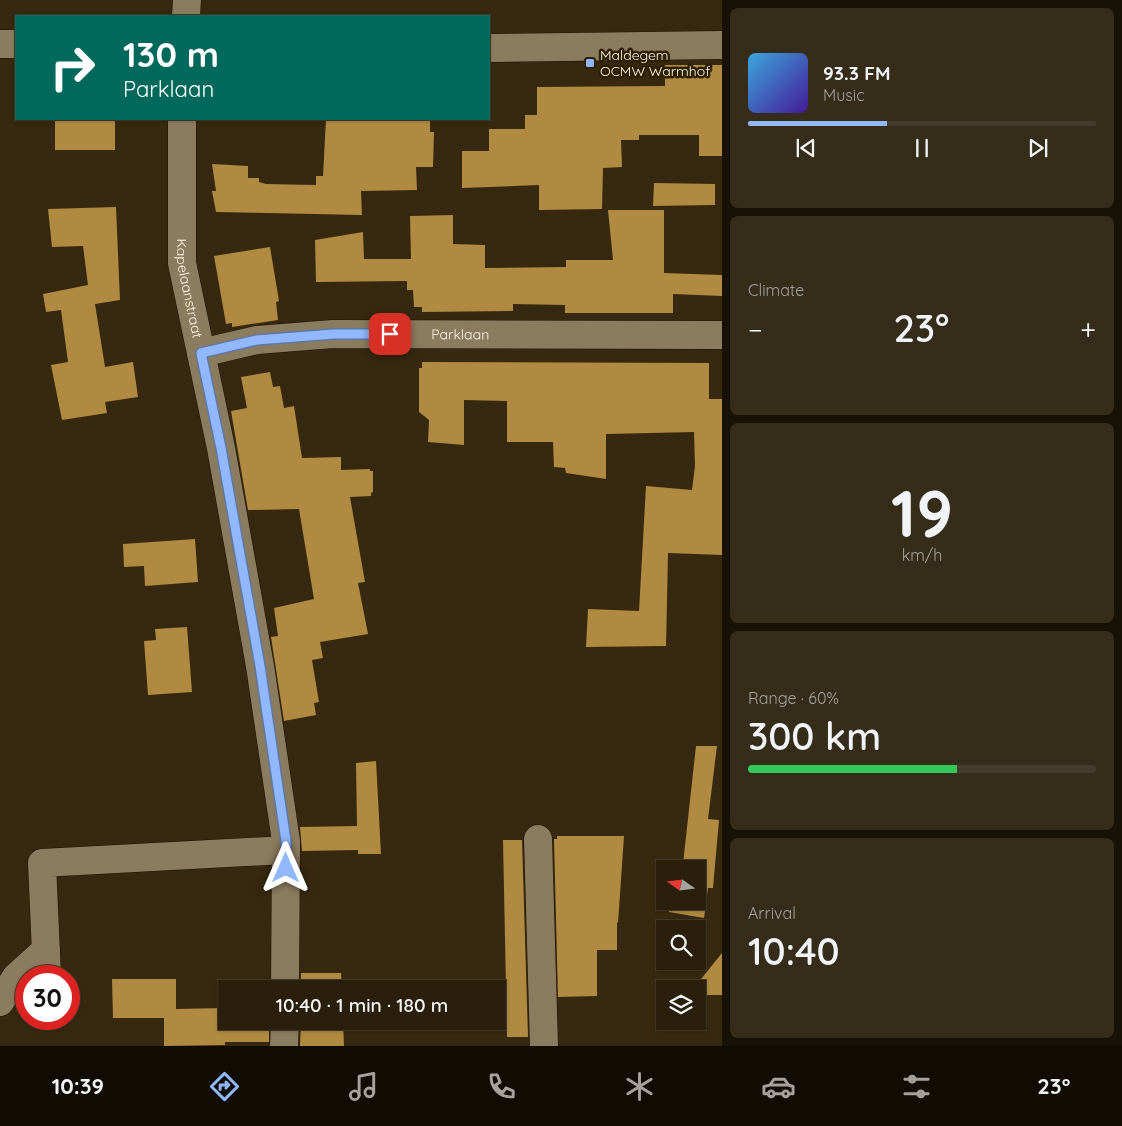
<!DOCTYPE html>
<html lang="en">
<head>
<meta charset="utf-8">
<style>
  body { margin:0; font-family:Quicksand,sans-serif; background:#352c19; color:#f1f3f6; height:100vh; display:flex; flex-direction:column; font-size:19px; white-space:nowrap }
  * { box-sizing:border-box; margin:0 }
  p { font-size:16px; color:#a5a29d }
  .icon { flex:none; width:28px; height:28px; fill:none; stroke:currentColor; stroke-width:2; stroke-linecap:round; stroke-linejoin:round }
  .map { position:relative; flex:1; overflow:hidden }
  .drawer { display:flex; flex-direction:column; gap:8px; padding:8px; background:#171106; width:400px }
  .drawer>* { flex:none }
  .banner { position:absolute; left:15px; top:15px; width:475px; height:105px; border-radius:0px; box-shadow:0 1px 4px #0004,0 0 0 1px #453d2c; background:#00695c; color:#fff; overflow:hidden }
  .needle { width:32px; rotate:284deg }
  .controls { position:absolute; left:656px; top:860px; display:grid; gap:10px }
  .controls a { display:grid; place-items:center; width:50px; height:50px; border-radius:0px; background:#291f0b; box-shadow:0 1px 4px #0004,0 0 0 1px #453d2c; font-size:25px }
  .speed { position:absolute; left:15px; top:965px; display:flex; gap:10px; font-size:25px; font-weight:700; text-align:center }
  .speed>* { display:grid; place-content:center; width:65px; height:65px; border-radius:50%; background:#291f0b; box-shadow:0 1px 4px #0004,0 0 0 1px #453d2c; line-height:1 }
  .speed .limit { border:8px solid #d22; background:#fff; color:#111 }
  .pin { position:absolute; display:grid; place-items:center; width:42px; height:42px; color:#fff; margin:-21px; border-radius:10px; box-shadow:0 2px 8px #0006 }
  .me { position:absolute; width:55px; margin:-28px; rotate:0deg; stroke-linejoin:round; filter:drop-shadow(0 0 4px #0008) }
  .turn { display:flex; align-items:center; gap:18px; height:105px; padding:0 25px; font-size:22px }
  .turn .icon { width:65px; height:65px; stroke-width:2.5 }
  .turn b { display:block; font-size:35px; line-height:42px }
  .big { font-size:38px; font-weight:600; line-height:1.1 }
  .drawer .widget { flex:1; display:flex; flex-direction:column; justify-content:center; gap:8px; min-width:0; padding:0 18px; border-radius:8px; background:#352c19 }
  .drawer .dial { align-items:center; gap:0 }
  .dial b { font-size:65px; line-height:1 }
  .song { display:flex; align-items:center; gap:15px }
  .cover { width:60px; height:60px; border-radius:8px; background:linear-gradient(135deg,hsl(200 70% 55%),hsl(260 70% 35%)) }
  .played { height:5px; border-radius:2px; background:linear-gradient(90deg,#91b8fd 40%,#453d2c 40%) }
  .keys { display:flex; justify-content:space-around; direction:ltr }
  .heat { display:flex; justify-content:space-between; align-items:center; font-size:28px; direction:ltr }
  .charge { height:8px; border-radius:4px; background:linear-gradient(90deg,#34c759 60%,#453d2c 0) }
  .trip { position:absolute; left:218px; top:980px; width:288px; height:50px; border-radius:0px; background:#291f0b; box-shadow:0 1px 4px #0004,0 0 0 1px #453d2c; font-weight:600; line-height:50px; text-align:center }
  .tabs { display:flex; height:80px; justify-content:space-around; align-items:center; background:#100c04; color:#a5a29d }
  .tabs .icon { width:35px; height:35px }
  .tabs .active { color:#91b8fd }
  .tabs b { font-size:22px; color:#f1f3f6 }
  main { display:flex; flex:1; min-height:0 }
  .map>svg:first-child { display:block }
  .building { fill:#b08a40 }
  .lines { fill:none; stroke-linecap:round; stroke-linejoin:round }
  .minor-casing { stroke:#1e1200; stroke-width:29 }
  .minor { stroke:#8c7c5f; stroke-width:28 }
  .route-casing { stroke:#5e78a4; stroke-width:12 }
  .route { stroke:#91b8fd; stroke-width:9 }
  .poi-dot { fill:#91b8fd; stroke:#2d2005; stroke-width:2 }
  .labels { text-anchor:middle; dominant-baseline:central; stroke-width:5; stroke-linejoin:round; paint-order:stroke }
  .poi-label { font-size:14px; fill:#fcf3e3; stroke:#2d2005; text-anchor:start }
  .street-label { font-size:14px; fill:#fcf3e3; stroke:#2d2005 }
</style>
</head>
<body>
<main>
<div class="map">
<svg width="722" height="1046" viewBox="0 0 722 1046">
  <rect width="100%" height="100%" fill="#37290f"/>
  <g class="building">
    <path d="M665,65h57v91h-23v-21h-60v5h-18l1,27 -19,1 -1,41 -63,1v-25l-77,3v-37h27v-22h36v-14h12v-28l128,-1z"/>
    <rect x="55" y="119" width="60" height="31"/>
    <path d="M326,119h104v13h4l-1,35h-17l1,23 -56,1 1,24 -146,-3 -4,-21h4l-4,-27 36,2v12h11v4l7,2 50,1v-9h7z"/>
    <path d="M654,183l61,1v21l-62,1z"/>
    <path d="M116,207l4,93 -25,4 10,63 28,-5 5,35 -33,5 2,11 -45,7 -11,-55 17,-3 -7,-52 -15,2 -3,-18 45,-9 -5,-39 -31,1 -4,-38z"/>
    <path d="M608,210h56v63l58,2v21l-49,-2v19h-108v-8l-52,-1v7l-91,1v-5h-8l-1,-17h-6v-9l-91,1 -1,-42 48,-8 1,27h47l-1,-43 43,-1v29l32,1v23l81,-1v-7h47z"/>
    <path d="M270,247l9,54 -3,1 2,18 -46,7v-4l-6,1 -12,-68z"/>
    <path d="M422,362l287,1v36h13v156l-54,-2 -2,93 -80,1 2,-38 51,2 7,-125 46,4 3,-24 -1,-34 -88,2v45l-40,-6 -1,-5 -11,-1 -1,-25h-46v-41l-43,-1v45l-36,-3 1,-22 -10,-8v-44h3z"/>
    <path d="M270,372l3,15 7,-1 4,22 10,-2 8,52 39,-1v13l29,-1v2h3v21l-2,1v3l-21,1 15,85 -7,1 10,51 -48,8 3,16 -11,2 7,42 -5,1 2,12 -32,6 -13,-84 7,-1 -4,-28 40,-9 -15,-90 -51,1 -17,-99 16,-3 -6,-31z"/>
    <path d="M195,539l3,43 -53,4 -1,-20 -20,1 -1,-23z"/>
    <path d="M187,627l5,65 -44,3 -4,-54 12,-1 -1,-11z"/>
    <path d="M696,746h21l-9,73 11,1 -6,68h-5l-4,30 -35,-6 1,-11h28v-32h-24l1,-5h8z"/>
    <path d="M376,761l5,93h-23v-4l-56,1 -2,-24 57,-1 -1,-63z"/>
    <path d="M557,836h67l-6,87 -1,-1v28h-20v46l-39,1 -4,-158h3z"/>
    <path d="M503,840h19l6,197h-21z"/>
    <path d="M722,953v42h-24v-6h-5z"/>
    <path d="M301,973h40l1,16h-41z"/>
    <path d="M112,979h64v30l48,-1 1,3h1v10h43v21h-44v3l-61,1v-28h-51z"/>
    <path d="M301,1021h42l1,25h-44z"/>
  </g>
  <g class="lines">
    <g class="minor-casing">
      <g id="minor">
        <path d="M186,16l1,-16"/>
        <path d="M0,44h16"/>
        <path d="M489,48l233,-3"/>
        <path id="s1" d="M182,119v144l39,185 39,218 26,175 -1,148"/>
        <path id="s2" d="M201,353l56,-13 76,-6 389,1"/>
        <path d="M538,839l6,207"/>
        <path d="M47,976l-5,-113 244,-13"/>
        <path d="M0,1002l16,-25 30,-27"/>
        <path d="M284,1046l1,-25"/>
      </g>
    </g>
    <use href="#minor" class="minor"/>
  </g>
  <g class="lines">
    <g class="route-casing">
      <path id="route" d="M286,868v-27l-26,-175 -39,-218 -20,-95 56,-13 77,-6h56"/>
    </g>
    <use href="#route" class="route"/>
  </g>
  <rect class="poi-dot" x="585" y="58" width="10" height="10" rx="2.5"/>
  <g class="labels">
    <g class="poi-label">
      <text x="600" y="55">Maldegem<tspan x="600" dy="16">OCMW Warmhof</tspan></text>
    </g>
    <g class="street-label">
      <text stroke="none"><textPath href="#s1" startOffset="170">Kapelaanstraat</textPath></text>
      <text stroke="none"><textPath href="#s2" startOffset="261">Parklaan</textPath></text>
    </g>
  </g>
</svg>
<div class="controls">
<a><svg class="needle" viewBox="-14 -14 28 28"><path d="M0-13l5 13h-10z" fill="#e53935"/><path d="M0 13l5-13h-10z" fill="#a5a29d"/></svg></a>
<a><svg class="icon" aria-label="search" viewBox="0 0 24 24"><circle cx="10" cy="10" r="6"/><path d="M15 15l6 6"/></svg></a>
<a><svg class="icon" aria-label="layers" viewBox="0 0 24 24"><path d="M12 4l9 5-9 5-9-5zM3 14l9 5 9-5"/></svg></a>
</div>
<div class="speed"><div class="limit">30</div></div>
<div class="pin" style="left:390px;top:334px;background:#d93025"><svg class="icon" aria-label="arrive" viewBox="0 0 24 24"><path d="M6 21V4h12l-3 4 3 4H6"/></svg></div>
<svg class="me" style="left:286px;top:868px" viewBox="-20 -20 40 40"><path d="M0-17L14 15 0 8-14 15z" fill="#91b8fd" stroke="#fff" stroke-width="4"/></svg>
<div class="trip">10:40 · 1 min · 180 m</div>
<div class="banner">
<div class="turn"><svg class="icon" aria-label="right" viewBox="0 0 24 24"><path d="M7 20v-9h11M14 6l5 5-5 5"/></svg><div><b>130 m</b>Parklaan</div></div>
</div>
</div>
<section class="drawer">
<div class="widget">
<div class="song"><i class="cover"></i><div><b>93.3 FM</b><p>Music</p></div></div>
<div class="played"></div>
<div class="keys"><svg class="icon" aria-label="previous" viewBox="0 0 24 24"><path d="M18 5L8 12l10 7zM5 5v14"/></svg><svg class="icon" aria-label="pause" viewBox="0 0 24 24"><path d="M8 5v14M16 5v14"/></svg><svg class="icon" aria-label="next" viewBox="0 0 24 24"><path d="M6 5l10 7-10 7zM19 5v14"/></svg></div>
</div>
<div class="widget"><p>Climate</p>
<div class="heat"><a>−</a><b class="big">23°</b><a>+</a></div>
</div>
<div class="widget dial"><b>19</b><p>km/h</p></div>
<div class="widget"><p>Range · 60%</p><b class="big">300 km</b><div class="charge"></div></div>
<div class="widget"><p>Arrival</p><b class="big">10:40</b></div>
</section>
</main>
<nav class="tabs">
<b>10:39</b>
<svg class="icon active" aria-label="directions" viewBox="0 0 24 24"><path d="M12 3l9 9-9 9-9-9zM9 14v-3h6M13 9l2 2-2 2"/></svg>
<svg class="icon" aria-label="music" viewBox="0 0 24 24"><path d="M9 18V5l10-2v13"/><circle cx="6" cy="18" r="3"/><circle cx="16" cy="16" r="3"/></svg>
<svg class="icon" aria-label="phone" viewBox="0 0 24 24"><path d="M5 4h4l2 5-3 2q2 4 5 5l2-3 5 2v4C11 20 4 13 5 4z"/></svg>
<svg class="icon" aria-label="climate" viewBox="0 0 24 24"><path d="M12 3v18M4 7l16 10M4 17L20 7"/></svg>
<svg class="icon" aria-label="car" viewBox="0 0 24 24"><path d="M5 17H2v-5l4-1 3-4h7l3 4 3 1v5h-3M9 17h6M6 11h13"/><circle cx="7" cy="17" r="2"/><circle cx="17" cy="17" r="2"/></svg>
<svg class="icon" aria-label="filters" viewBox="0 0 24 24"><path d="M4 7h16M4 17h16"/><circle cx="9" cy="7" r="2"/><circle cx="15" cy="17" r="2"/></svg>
<b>23°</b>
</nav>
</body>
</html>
